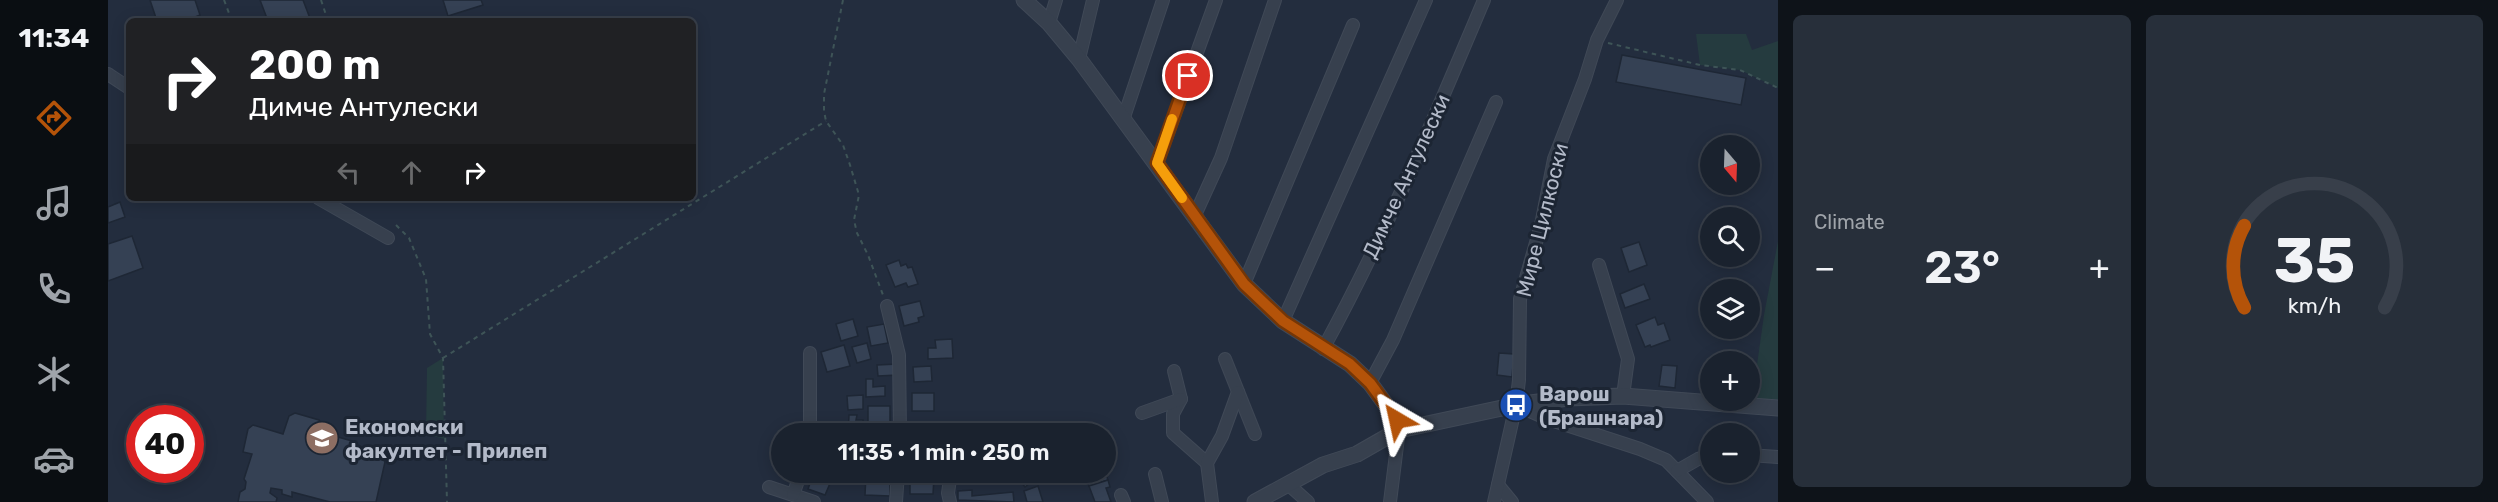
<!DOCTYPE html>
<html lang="en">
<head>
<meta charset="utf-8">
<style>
  body { margin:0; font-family:Rubik,sans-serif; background:#272f3a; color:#f1f3f6; height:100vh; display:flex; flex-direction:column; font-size:22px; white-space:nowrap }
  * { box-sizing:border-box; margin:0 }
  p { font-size:20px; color:#9fa4aa }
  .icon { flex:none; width:33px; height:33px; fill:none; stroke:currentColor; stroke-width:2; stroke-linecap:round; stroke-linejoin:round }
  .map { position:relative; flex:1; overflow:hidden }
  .details { display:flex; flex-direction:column; gap:15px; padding:15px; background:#0e1319; width:720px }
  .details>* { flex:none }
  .hud { position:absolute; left:18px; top:18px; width:570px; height:183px; border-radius:9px; box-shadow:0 3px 15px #0003,0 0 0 2px #383f4a; background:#202124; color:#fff; overflow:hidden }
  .needle { width:39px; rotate:161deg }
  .buttons { position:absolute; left:1592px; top:135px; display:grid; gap:12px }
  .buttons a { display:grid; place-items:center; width:60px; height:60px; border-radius:50%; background:#1a222e; box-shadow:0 3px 15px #0003,0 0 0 2px #383f4a; font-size:30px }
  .speed { position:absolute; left:18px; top:405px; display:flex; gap:12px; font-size:30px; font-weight:700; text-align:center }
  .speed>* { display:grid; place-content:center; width:78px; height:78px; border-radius:50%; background:#1a222e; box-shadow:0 3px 15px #0003,0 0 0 2px #383f4a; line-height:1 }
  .speed .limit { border:9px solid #d22; background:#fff; color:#111 }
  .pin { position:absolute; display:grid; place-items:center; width:51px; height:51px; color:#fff; margin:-26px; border:3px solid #fff; border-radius:50%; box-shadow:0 2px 6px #0007 }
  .me { position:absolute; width:66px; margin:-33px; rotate:324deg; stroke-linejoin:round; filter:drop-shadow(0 0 4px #0008) }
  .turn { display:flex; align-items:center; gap:21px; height:126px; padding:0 24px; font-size:27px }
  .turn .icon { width:78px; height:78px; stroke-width:2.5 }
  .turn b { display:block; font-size:42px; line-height:51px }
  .lanes { display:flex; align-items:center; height:57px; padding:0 24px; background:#0003; justify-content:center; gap:30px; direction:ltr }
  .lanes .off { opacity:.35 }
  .big { font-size:45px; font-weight:600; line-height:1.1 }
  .details .card { flex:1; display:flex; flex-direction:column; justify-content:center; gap:9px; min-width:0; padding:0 21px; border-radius:9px; background:#272f3a }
  .details .dial { align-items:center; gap:0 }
  .dial svg { height:156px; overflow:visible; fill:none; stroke:#383f4a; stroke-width:7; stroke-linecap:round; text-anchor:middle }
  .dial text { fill:#f1f3f6; stroke:none }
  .heat { display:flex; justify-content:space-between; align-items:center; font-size:33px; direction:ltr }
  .details .tiles { flex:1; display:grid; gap:15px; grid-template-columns:repeat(2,1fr) }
  .trip { position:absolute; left:663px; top:423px; width:345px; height:60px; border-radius:30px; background:#1a222e; box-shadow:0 3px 15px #0003,0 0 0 2px #383f4a; font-weight:600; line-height:60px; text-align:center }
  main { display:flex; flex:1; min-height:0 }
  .menu { display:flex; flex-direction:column; width:108px; justify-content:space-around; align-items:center; background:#0a0e12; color:#9fa4aa }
  .menu .icon { width:42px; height:42px }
  .menu .active { color:#b45309 }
  .menu b { font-size:27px; color:#f1f3f6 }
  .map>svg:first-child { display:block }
  .green { fill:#253b3f }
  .building { fill:#354154; stroke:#1e2735; stroke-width:1.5 }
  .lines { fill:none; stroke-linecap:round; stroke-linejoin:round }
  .minor-casing { stroke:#404957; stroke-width:14 }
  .tertiary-casing { stroke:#404957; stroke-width:17 }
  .path { stroke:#3e5457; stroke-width:2; stroke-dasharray:4.5 4.5; stroke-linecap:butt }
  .minor { stroke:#37404e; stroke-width:12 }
  .tertiary { stroke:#37404e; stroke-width:15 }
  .route-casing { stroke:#753606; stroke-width:15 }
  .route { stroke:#b45309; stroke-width:10 }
  .slow { stroke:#f59e0b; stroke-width:10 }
  .labels { text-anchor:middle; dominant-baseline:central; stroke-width:6; stroke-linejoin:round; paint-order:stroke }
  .street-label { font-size:21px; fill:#b3bac9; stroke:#1c2533 }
  .poi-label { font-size:21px; font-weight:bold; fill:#b3bac9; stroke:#1c2533; text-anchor:start }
</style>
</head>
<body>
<main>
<nav class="menu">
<b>11:34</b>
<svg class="icon active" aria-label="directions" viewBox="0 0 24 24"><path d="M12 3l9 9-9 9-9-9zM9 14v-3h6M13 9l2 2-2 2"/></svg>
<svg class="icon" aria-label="music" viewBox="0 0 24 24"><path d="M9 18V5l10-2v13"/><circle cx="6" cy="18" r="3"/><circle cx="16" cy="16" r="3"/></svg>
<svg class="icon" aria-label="phone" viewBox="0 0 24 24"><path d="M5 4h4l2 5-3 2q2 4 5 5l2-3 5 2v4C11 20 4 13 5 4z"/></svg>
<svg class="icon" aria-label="climate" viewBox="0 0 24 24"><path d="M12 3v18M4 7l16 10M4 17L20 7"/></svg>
<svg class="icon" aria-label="car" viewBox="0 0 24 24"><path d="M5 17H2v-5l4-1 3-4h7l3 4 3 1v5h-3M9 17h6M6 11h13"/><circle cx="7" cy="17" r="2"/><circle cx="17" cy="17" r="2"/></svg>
</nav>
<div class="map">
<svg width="1670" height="502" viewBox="0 0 1670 502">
  <rect width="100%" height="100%" fill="#232d3e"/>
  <g class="green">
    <path d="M1588,34h50l6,16 26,-9v47l-38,-18 -40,-5z"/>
    <path d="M1670,241v167l-27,-1 13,-92z"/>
    <path d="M335,358l1,81 -18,-5 1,-66z"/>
  </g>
  <g class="building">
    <path d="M42,0h45l5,15 -7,3 1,3h-37z"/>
    <path d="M152,0h43l8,21h-43z"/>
    <path d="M335,0h38l2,5 -35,11z"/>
    <path d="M1514,55l124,23 -5,27 -125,-23z"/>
    <path d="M12,202l5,15 -17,6v-16z"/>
    <path d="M24,236l11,32 -35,13v-37z"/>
    <path d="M1531,242l8,23 -18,7 -8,-24z"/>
    <path d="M791,260l2,6 5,-2 2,4 4,-1 6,17 -10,3 -2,-4 -11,4 -9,-22z"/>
    <path d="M1536,284l6,15 -25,9 -5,-14z"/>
    <path d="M812,301l4,15 -6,2 1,4 -15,4 -5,-20z"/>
    <path d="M1547,317l3,8 6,-2 6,17 -19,7 -1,-2 -5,2 -9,-22z"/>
    <path d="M745,319l5,17 -17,5 -5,-17z"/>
    <path d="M776,324l4,19 -17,3 -4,-19z"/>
    <path d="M844,339l1,19 -25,1v-11h8l-1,-8z"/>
    <path d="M759,343l4,16 -14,4 -5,-16z"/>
    <path d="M736,345l6,21 -23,6 -6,-20z"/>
    <path d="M1391,353l15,1 -2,23 -15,-2z"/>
    <path d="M790,364v11l-20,1 -1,-11z"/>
    <path d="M1554,365l15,1 -2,22 -16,-2z"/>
    <path d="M823,366l1,15 -18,1 -1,-15z"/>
    <path d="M758,379h7v8l12,-1v10l-19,1z"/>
    <rect x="804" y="393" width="22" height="18"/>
    <path d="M755,395v14l-15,1 -1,-14z"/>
    <rect x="760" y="406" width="22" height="18"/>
    <path d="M187,413l24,7 3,5 -3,13 7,1 5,-4 21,6 4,6 -2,5 9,-3 16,4 6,9 -9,40h-46l-38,-10v5l-10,-3v-4l-11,-2 -1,5 7,5 -1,4h-38l2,-10 5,-3 1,-7 -2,-3 8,-25 -9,-2 5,-23 5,-4 30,9 6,-18z"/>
    <path d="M741,415h8l-1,5h7v14h-15z"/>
    <path d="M768,424h20l-1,10h-20z"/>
    <rect x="803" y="428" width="20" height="6"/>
    <path d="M706,472l20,2 -9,21 -17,-6z"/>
    <path d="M917,472h11l3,3 -14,12 -7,-9z"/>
    <path d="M976,472h21l3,8 -19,6z"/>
    <path d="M758,474l24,1v21l-25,-1z"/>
    <path d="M802,477h24l-1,17h-23z"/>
    <path d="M1000,480l2,7 -4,1 5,14h-16l-6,-16z"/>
    <path d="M930,486l5,16h-16l-3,-11z"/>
    <path d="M864,490v6l41,-4 1,10 -56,-2v-9z"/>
  </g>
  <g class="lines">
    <g class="minor-casing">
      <g id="minor">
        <path d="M941,23l7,-23"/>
        <path d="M971,59l14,-59"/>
        <path d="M0,74l21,14"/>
        <path d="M1016,117l39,-117"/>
        <path d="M1049,163l59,-163"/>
        <path d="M210,198l70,40"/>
        <path d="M1087,215l26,-57 54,-158"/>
        <path d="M1491,265l29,94 -5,37"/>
        <path d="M1136,284l109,-259"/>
        <path d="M779,306l12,49 1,79"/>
        <path d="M1175,321l143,-321"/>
        <path d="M1215,349c62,-113 111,-231 161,-349"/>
        <path d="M1117,359l30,75"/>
        <path d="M1066,371l7,28 -8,15v19l34,30"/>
        <path d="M1262,383l23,-43 103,-238"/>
        <path d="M1408,405l32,14 92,30 26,11 41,42"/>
        <path d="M1034,413l39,-14"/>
        <path d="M702,434v-81"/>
        <path d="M1641,455l29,2"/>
        <path d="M1569,471l21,-12 12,-4"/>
        <path d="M1047,474l7,28"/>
        <path d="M1181,485l19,17"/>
        <path d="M1390,485l14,17"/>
        <path d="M661,487l45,15"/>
        <path d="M685,495l8,-23"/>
        <path d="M1013,495l3,7"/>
        <path d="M788,502l2,-30"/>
        <path d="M842,502l-2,-9 3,-21"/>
        <path d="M1104,502l-5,-39 15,-27 16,-44"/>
        <path d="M1282,502l9,-72"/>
        <path d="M1386,502l22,-97 3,-25 1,-81 21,-74 13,-66 31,-80 12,-39 20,-40"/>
      </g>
    </g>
    <g class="tertiary-casing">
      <g id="tertiary">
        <path d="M916,0l25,23 30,36 165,225 39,37 67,43 20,19 27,37 2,10"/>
        <path d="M1147,502l68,-37 34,-11 42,-24 117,-25 52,-7 55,-2 155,12"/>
      </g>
    </g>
    <g class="path">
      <path d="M116,0l8,21"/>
      <path d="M213,0l7,21"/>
      <path d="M735,0l-19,94v17l2,10 17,24 7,20 9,30 -5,25 3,13 11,22 15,40"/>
      <path d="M1500,43l92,22 40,5 38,18"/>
      <path d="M288,225l13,13 17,41 4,55 13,24 4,144"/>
      <path d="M335,358l383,-237"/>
    </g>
    <use href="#minor" class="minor"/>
    <use href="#tertiary" class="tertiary"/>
  </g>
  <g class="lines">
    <g class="route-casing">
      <path id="route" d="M1080,76l-31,87 87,121 39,37 67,43 20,19 27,37"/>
    </g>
    <use href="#route" class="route"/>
    <path class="slow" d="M1064,119l-15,44 25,35"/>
  </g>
  <defs>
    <g id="bus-disc" transform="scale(1.725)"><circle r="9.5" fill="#1a4fb4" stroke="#1c2533"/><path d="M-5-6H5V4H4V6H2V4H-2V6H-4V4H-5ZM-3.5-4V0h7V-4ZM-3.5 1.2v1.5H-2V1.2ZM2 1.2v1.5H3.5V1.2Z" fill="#fff"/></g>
    <g id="university-disc" transform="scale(1.725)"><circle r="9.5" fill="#8d6e63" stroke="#1c2533"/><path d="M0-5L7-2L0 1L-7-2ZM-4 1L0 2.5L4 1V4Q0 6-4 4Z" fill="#fff"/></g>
  </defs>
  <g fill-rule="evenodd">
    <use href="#bus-disc" x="1408" y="405"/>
    <use href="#university-disc" x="214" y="438"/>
  </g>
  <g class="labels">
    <g class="street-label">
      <text transform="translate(1298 176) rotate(-65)">Димче Антулески</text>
      <text transform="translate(1434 220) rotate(-76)">Мире Цилкоски</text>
    </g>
    <g class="poi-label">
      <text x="1431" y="393">Варош<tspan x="1431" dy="24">(Брашнара)</tspan></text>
      <text x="237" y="426">Економски<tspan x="237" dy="24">факултет - Прилеп</tspan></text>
    </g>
  </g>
</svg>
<div class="buttons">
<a><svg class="needle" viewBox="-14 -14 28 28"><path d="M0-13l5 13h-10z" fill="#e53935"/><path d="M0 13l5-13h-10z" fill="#9fa4aa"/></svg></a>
<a><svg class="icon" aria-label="search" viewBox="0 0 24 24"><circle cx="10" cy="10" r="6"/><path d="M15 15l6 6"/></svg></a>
<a><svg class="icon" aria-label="layers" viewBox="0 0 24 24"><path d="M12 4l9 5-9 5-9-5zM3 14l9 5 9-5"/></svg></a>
<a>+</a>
<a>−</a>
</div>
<div class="speed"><div class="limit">40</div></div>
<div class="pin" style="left:1080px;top:76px;background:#d93025"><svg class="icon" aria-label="arrive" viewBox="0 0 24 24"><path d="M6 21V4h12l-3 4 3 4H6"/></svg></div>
<svg class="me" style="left:1289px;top:420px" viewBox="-20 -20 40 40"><path d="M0-17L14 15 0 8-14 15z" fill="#b45309" stroke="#fff" stroke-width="4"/></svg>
<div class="trip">11:35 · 1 min · 250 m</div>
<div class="hud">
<div class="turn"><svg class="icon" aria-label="right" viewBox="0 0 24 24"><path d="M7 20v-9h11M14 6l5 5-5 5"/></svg><div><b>200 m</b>Димче Антулески</div></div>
<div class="lanes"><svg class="icon off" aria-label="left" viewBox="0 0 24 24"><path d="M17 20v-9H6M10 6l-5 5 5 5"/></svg><svg class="icon off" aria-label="ahead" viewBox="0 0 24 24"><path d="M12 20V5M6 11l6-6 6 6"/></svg><svg class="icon" aria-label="right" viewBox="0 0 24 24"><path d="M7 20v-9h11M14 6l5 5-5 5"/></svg></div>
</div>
</div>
<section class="details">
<div class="tiles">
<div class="card"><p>Climate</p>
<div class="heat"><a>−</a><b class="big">23°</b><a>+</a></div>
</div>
<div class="card dial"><svg viewBox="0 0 100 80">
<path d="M14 69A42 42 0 1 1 86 69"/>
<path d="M14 69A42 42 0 0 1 14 27" stroke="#b45309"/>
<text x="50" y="56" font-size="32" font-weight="700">35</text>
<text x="50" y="72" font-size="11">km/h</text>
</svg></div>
</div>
</section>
</main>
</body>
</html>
